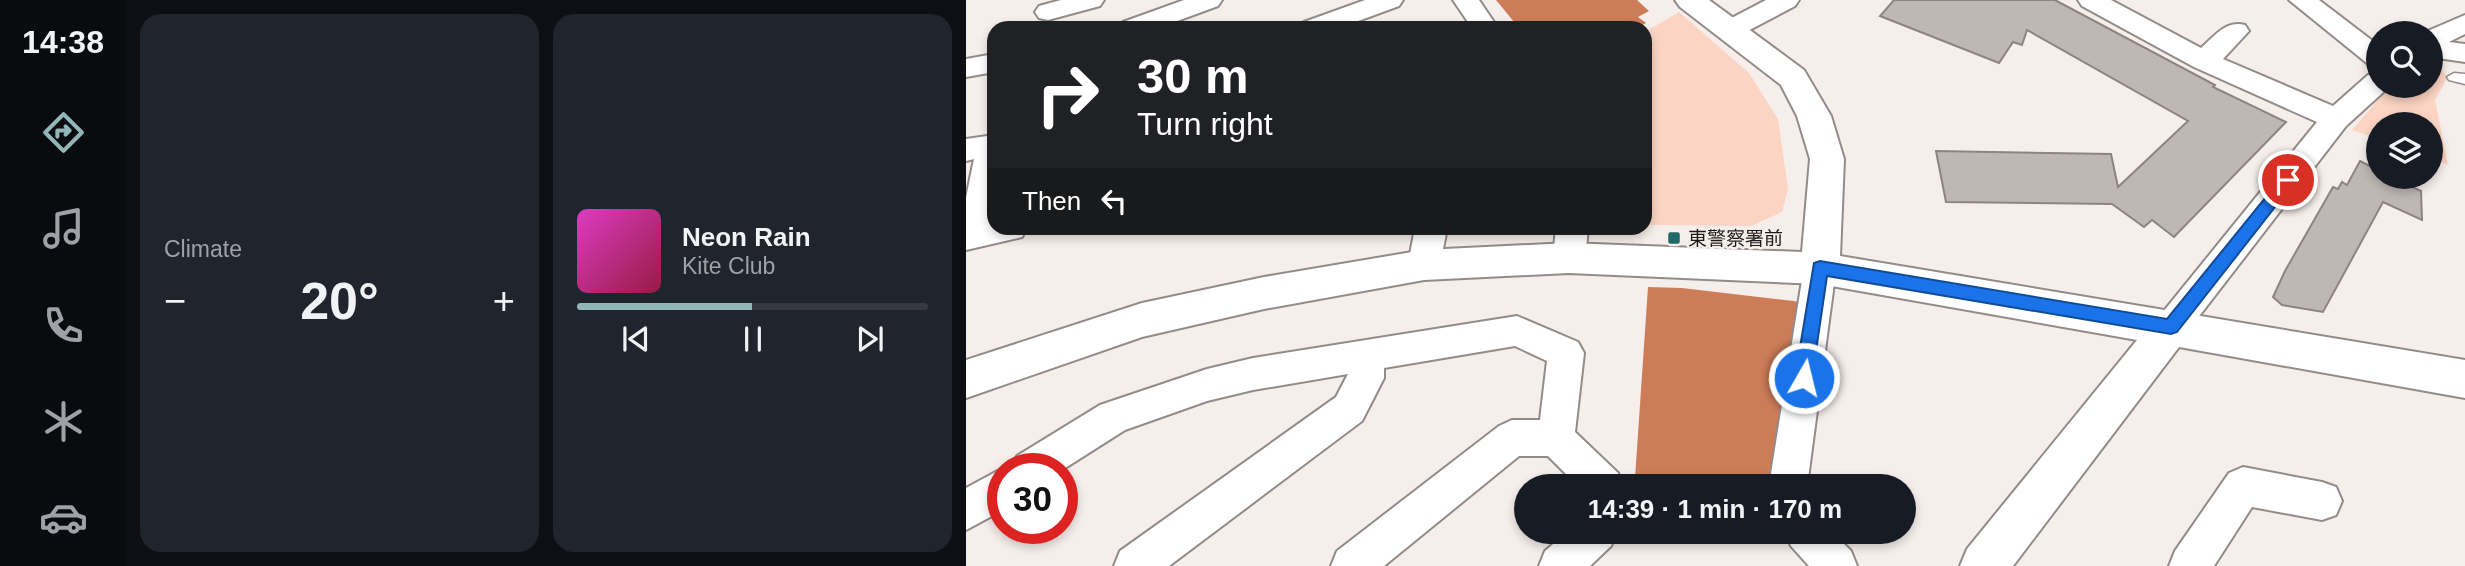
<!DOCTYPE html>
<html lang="en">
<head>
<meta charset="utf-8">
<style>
  body { margin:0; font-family:Arial,"Noto Sans JP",sans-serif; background:#20242c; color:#f1f3f6; height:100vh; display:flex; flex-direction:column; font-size:26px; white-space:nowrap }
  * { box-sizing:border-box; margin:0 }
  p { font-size:23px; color:#9ea1a6 }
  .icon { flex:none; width:38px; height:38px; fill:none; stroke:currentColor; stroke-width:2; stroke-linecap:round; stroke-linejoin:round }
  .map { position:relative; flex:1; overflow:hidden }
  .sheet { display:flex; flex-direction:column; gap:14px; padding:14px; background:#0d0f14; width:840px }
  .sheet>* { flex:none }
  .top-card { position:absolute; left:21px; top:21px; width:665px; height:214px; border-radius:21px; box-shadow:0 4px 10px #0003; background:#202124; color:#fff; overflow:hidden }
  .controls { position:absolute; left:1400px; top:21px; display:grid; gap:14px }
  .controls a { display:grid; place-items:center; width:77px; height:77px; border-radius:50%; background:#171b24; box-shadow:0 4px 10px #0003; font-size:35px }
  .speed { position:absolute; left:21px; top:453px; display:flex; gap:14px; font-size:35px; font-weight:700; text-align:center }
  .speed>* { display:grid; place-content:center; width:91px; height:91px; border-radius:50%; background:#171b24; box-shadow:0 4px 10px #0003; line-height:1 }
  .speed .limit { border:10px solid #d22; background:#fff; color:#111 }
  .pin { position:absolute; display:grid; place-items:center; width:60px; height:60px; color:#fff; margin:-30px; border:4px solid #fff; border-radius:50%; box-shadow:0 2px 7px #0007 }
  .me { position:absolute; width:77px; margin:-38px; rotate:8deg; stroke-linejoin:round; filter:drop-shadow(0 0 5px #0008) }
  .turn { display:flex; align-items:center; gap:24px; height:147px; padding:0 35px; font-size:32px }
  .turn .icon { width:91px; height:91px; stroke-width:2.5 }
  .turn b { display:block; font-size:49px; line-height:60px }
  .then { display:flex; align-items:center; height:66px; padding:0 35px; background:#0003; gap:14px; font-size:26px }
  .big { font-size:52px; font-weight:600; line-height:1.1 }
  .sheet .widget { flex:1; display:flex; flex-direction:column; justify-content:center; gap:10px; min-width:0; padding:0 24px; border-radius:21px; background:#20242c }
  .song { display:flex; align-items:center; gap:21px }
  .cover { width:84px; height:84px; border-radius:10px; background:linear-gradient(135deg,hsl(310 70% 55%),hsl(340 70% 35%)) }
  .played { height:7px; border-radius:4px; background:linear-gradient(90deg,#92b5b7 50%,#363941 50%) }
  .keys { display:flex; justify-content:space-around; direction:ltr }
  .heat { display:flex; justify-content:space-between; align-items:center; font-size:38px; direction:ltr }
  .sheet .tiles { flex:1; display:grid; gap:14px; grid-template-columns:repeat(2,1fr) }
  .trip { position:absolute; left:548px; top:474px; width:402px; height:70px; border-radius:35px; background:#171b24; box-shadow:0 4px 10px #0003; font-weight:600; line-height:70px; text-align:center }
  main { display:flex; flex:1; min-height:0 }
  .tabs { display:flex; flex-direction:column; width:126px; justify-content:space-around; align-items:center; background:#090b0e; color:#9ea1a6 }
  .tabs .icon { width:49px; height:49px }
  .tabs .current { color:#92b5b7 }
  .tabs b { font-size:32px; color:#f1f3f6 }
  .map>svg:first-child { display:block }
  .green { fill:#fbd4c3 }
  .water { fill:#cd7c58 }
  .building { fill:#bfb7b4; stroke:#8c8481; stroke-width:2 }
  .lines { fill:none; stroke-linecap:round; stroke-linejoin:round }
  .service-casing { stroke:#938b88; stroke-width:3 }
  .minor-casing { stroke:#938b88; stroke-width:4 }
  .tertiary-casing { stroke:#938b88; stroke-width:4 }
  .service { fill:#fff; fill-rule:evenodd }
  .minor { fill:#fff; fill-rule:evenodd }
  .tertiary { fill:#fff; fill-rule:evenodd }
  .route { fill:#1a73e8; stroke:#114b97; stroke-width:2 }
  .poi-dot { fill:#1d6a69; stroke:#f6eeea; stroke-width:2.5 }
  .labels { text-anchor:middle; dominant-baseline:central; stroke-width:5; stroke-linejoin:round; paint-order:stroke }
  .poi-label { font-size:19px; fill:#1c1918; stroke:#f6eeea; text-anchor:start }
</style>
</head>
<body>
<main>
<nav class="tabs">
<b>14:38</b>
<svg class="icon current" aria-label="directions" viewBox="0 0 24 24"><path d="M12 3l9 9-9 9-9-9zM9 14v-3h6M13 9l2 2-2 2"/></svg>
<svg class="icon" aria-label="music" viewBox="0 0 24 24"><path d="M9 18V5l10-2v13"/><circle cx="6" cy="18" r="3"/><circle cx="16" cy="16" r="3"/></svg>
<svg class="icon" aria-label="phone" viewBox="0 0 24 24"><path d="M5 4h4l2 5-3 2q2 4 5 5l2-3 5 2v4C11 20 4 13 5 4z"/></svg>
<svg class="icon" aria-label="climate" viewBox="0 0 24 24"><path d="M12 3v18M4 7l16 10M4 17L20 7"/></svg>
<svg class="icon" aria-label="car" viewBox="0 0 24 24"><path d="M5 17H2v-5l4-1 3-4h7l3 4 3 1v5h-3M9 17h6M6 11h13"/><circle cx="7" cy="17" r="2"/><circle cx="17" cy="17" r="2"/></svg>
</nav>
<section class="sheet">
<div class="tiles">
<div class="widget"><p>Climate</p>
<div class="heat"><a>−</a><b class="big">20°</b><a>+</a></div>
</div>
<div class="widget">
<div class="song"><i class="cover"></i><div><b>Neon Rain</b><p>Kite Club</p></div></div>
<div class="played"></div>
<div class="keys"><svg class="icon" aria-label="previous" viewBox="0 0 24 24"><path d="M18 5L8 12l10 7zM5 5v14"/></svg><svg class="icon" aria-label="pause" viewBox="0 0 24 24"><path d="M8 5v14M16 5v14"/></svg><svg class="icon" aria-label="next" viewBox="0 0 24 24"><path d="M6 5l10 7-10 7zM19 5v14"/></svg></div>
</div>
</div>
</section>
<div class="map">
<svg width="1499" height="566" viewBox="0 0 1499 566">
  <rect width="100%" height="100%" fill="#f6eeea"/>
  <g class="green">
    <path d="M713,12l70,61 29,46 10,70 -6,23 -31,14 -106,-1v-193z"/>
    <path d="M1465,62l8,1 8,15 -12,22 13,65 -17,-6v-35h-53v15l-26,-9 38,-44h41z"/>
  </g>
  <g class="water">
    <path d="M530,0h141l12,11 -11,6 8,6 -8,4 -9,-4 -10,5h-100z"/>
    <path d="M682,287l34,1 120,14 -26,175 -12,9h-42l-87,-8z"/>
  </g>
  <g class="building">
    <path d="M928,0h161l160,85 -2,2 73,35 -112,115 -22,-17 -8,7 -32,-23 -166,-2 -10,-51 175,3 7,33 70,-66 -161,-91 -5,15 -9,-3 -14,21 -119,-47z"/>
    <path d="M1394,161l18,9v7h39l-5,10 9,4 1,29 -39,-18 -60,110 -41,-7 -9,-8 12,-26 48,-84 5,2 4,-7 5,3z"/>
  </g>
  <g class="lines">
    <g class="service-casing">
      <path id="service" d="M1488,73l11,1v10l-16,-4 -2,-3z"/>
    </g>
    <g class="minor-casing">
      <g id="minor">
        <path d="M95,0h43l-4,6 -52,14 -9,-2 -4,-6 4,-6z"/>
        <path d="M218,0h38l-4,6 -60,22h-39l4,-6z"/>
        <path d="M399,0h38l-4,6 -60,22h-39l4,-6z"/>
        <path d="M487,0h26l19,28h-26z"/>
        <path d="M800,0h33l-4,6 -55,29 -9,3 -9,-3 -4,-6 4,-6z"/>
        <path d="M1112,0h33l90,48c14,-12 25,-28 44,-23l4,6 -26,28 110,47 35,-31 10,-3v14h12l-44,40 -163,211 -12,5 -12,-5 -5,-10 5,-10 158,-195 -123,-55 -112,-61z"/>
        <path d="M1323,0h30l59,45v22l-10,-3z"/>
        <path d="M1499,15v19l-16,8 16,2v18l-34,-5v-24h-8z"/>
        <path d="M28,54v18l-28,5v-18z"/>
        <path d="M28,135v93h33l-5,9 -56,13v-52l8,-39 -8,2v-22z"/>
        <path d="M449,228h32l-7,37 -4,9 -12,4 -12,-4 -4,-9z"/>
        <path d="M590,228h32l-3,30 -4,9 -12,4 -12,-4 -4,-9z"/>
        <path d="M854,255l12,3 4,10 -29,218h-38l35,-218 4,-10z"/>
        <path d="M551,316l61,26 6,11 -9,79 43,41 5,13h-45l-30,-30h-29l-135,110h-53l6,-15 162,-125 13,-6h28l7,-59 -32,-15 -131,22v10l-22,43 -193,145h-55l6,-15 216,-154 12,-23 -95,16 -46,11 -82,29 -63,40 -50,-1 5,-13 83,-51 107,-36 46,-11z"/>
        <path d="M1277,467l79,15 14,5 6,14 -6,14 -14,5 -70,-13 -38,59h-45l6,-15 54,-78z"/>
        <path d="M37,468v42l-37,20v-42z"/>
        <path d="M601,532h50l-6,14 -21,20h-51l6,-15z"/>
        <path d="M819,532h47l19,19 6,15h-48l-18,-20z"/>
      </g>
    </g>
    <g class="tertiary-casing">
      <path id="tertiary" d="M709,0h34l95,70 27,46 13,43 -4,97 625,104v38l-286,-51 -166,219h-53l7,-17 170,-209 -317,-56 -251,-11 -145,7 -160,29 -122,28 -176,61v-38l176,-57 122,-26 160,-27 145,-7 233,9 8,-93 -13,-43 -16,-31 -101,-78z"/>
    </g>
    <use href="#service" class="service"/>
    <use href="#minor" class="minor"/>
    <use href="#tertiary" class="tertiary"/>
  </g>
  <path class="route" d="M1322,175l7,5 -2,4 -116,148 -6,2 -344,-58 -15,102 -2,5 -6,3 -7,-3 -2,-5 19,-115 6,-2 347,58 116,-143z"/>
  <rect class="poi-dot" x="701" y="231" width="14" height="14" rx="3.5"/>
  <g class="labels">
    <g class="poi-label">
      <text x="722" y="238">東警察署前</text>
    </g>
  </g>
</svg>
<div class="controls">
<a><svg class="icon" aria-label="search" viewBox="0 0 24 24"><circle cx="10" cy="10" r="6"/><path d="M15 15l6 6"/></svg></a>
<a><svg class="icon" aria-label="layers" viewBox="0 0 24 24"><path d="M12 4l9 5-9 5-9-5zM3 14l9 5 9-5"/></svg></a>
</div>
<div class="speed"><div class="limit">30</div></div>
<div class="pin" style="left:1322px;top:180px;background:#d93025"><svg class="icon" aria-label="arrive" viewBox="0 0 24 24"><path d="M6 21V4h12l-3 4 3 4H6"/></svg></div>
<svg class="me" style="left:838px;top:378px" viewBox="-20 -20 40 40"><circle r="17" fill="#1a73e8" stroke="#fff" stroke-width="3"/><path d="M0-11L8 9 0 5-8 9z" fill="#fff"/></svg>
<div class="trip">14:39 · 1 min · 170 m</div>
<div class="top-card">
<div class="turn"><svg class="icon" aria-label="right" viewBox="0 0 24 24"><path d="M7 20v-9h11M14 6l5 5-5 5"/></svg><div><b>30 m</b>Turn right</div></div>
<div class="then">Then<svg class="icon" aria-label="left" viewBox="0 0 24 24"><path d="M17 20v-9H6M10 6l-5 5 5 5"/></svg></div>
</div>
</div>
</main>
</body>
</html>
